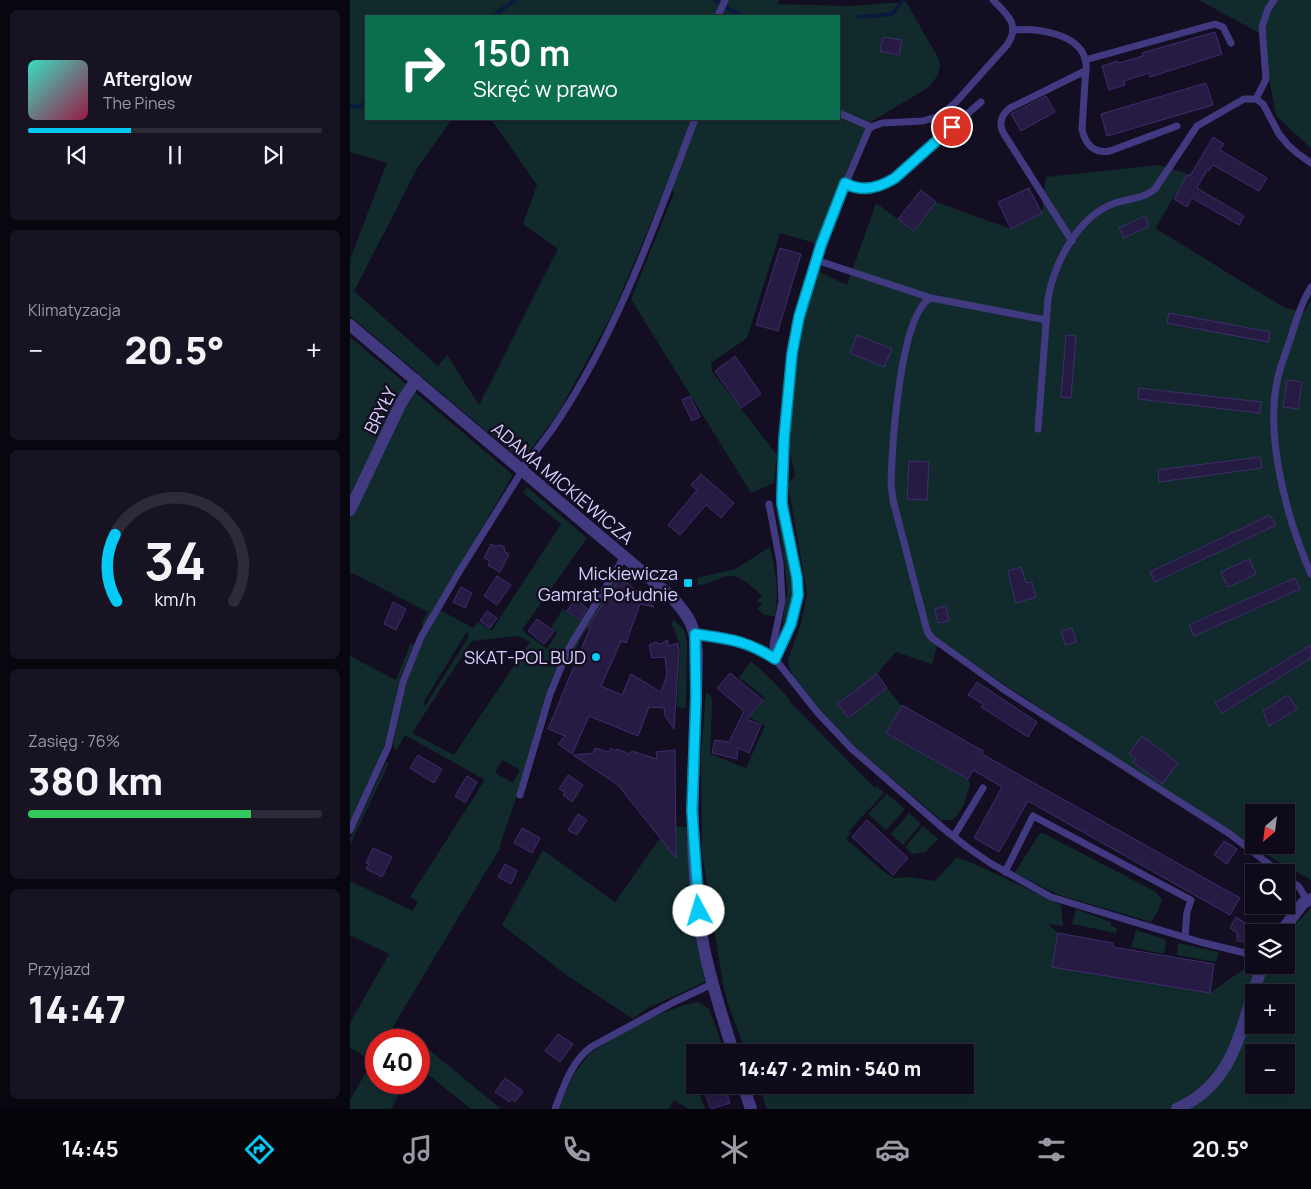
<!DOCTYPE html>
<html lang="pl">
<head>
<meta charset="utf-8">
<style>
  body { margin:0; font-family:Manrope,sans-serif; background:#171323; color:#f1f3f6; height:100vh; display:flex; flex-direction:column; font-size:19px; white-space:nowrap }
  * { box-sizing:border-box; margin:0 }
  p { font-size:16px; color:#9b9aa2 }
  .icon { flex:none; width:28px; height:28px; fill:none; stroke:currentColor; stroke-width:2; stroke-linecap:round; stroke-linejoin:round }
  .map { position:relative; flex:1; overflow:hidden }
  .sheet { display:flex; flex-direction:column; gap:10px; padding:10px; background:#08060e; width:350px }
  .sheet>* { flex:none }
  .guide { position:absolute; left:15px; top:15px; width:475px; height:105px; border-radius:0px; box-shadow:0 2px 8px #0003,0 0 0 1px #2e2b39; background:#0b6e4f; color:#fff; overflow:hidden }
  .needle { width:32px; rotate:208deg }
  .fabs { position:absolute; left:895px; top:804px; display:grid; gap:10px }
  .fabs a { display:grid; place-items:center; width:50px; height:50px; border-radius:0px; background:#0e0a1a; box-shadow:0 2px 8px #0003,0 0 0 1px #2e2b39; font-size:25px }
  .speed { position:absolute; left:15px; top:1029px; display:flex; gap:10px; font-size:25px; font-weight:700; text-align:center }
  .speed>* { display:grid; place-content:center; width:65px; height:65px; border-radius:50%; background:#0e0a1a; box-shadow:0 2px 8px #0003,0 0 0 1px #2e2b39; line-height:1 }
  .speed .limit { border:8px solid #d22; background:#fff; color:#111 }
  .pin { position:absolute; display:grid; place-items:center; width:42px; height:42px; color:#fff; margin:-21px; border:2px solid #fff; border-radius:50%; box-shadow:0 1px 5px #0007 }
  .me { position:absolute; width:55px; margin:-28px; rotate:354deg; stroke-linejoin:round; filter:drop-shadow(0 0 4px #0008) }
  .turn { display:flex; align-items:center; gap:18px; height:105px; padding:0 25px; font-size:22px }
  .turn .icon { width:65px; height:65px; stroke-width:2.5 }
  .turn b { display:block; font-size:35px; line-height:42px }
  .big { font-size:38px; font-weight:800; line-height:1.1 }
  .sheet .card { flex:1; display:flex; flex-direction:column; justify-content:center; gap:8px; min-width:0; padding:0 18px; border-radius:8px; background:#171323 }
  .sheet .dial { align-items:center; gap:0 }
  .dial svg { height:130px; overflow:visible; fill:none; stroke:#2e2b39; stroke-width:7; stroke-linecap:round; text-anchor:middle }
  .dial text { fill:#f1f3f6; stroke:none }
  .song { display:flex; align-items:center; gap:15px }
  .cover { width:60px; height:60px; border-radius:8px; background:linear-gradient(135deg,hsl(170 70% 55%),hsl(340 70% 35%)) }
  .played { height:5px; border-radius:2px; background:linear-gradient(90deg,#05caf5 35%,#2e2b39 35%) }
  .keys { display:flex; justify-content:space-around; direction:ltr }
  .heat { display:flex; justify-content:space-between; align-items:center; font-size:28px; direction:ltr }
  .charge { height:8px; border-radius:4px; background:linear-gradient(90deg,#34c759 76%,#2e2b39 0) }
  .trip { position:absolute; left:336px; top:1044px; width:288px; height:50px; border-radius:0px; background:#0e0a1a; box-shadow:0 2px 8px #0003,0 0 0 1px #2e2b39; font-weight:800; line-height:50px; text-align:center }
  .menu { display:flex; height:80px; justify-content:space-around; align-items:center; background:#06040a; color:#9b9aa2 }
  .menu .icon { width:35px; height:35px }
  .menu .selected { color:#05caf5 }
  .menu b { font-size:22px; color:#f1f3f6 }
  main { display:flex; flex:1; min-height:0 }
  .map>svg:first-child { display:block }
  .green { fill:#112b2c; fill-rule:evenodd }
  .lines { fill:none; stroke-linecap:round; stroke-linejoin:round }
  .stream { stroke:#0b193f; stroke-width:4 }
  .building { fill:#261b43; stroke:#3f2d6e }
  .service { stroke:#423a80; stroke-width:7 }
  .minor { stroke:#423a80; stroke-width:12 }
  .tertiary { stroke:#423a80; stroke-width:12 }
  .route-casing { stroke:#03839f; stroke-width:12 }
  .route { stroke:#05caf5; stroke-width:9 }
  .poi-dot { fill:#05caf5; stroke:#130e22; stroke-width:2 }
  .labels { text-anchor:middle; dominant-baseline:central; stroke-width:5; stroke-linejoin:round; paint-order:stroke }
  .street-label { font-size:18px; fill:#d9d0fe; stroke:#130e22 }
  .poi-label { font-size:18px; fill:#d9d0fe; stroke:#130e22; text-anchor:end }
</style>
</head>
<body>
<main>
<section class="sheet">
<div class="card">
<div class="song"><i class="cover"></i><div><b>Afterglow</b><p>The Pines</p></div></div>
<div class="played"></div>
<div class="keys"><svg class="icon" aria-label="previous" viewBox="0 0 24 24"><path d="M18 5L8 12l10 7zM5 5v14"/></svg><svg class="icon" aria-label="pause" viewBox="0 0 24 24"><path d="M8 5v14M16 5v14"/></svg><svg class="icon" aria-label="next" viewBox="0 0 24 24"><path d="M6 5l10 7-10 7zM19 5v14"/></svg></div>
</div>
<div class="card"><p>Klimatyzacja</p>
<div class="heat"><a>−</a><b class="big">20.5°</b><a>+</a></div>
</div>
<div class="card dial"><svg viewBox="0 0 100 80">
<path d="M14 69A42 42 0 1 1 86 69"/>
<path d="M14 69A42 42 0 0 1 13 28" stroke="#05caf5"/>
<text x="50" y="56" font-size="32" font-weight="700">34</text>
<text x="50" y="72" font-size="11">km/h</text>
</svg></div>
<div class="card"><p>Zasięg · 76%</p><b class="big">380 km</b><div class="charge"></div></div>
<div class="card"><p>Przyjazd</p><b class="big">14:47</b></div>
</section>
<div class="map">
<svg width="961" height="1109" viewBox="0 0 961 1109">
  <rect width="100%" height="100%" fill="#130e22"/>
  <g class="green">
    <path d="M0,0h430l-3,4 72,2 57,-4 30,52 4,10 -2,11 -9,12 -60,36 -48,122 -41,-12 -33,105 -36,25 1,8 65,84 -3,28 -23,10 -120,-194 43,-106 -4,-7 -5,3 -52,124 -56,102 -35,46 -172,-145v-57l37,-96 -37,-11zM16,16h473v103h-348l46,66 -14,39 35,25 -79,156 -32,-50 -9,11 -84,-75 64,-124 34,-48h-86z"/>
    <path d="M849,0h112v148l-35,-32 -15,-82z"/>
    <path d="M809,165l29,9 -33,54 130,80 19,4 7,-12v580l-81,-46 -166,-104 -2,-8 -68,-44 -55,-39 -7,25 -36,-12 -19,22 -39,31 10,13 39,-30 14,17 -15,28 82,46 2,5c-3,12 -7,28 -18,36h-11l-79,-67 -40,-39 -8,-12 -21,-26 -4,-10 -1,-7 13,-35 6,-30 -19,-110 7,-9 -7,-33 9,-78 7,-44 14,-49 29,14 29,-82 38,28 22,-29 75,27 31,-16 4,-36zM559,461l20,1 -22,37zM904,812h32v33h-32z"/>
    <path d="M0,337l56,47 -56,121z"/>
    <path d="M65,392l98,83 -89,151 -3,-2 7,-12 -76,-39 -2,3v-60l43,-90z"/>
    <path d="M177,487l60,51 -65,92 25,19 10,-16 -6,-6 12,-18 17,12 23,-35 5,2 11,-16 4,3 -43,64 -11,26 -6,-3 -62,180 -1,6 -115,192h-9v14l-3,7 -23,-13v-25l39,-69 -39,-19v-54l63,30 5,-9 -8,-5 75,-117 -80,-45 -9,16 -3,-6 11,-58 22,-53 14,-24 33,18 5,-6 14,8 69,-106 -38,-31zM116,633h3l-1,5 -43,68 -2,-3zM168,636l12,6 -76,113 -42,-22 60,-92zM152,760l18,10 -7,13 -18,-10z"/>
    <path d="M428,508c8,30 19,65 15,97 -1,8 -4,16 -6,23l-3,1c-3,-8 3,-28 3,-39 -1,-26 -7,-52 -10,-78z"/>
    <path d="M420,547c6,24 9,45 5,69l-11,-1 -7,-6 5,-5 -5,-3 5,-6c-9,-7 -22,-21 -34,-19 -10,2 -19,8 -30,9l-1,-7 38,-9z"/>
    <path d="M324,620l10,10 3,13 -1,65 -9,-1 3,-63 -9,-21z"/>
    <path d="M61,643l3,2 -15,36 -9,48 -13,37 -27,56v-166l46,24z"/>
    <path d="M401,661l22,20 17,19 -1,1 85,86 3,-1 7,7 -35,38 2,2 -5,6 37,32 11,7 17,-1 24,4 22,-24c36,14 69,32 104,48l2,21 -15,-2 10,9 -6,34 158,26 44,-31v3h32v-31l25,-26v201h-544l-9,-24h207v-33h-219l-17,-45 -6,-23 -21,-131 -1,-98 5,-63 5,4 1,7 -2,51 36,14 19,-42 -15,-8v-2l15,-18 -22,-18 -1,1 -3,-3zM904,992h32v33h-32zM904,1052h32v33h-32z"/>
    <path d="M36,763h3l-39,82v-6z"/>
    <path d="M537,794l18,15 -19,21 -18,-16z"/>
    <path d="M559,813l12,11 -18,21 -12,-11z"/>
    <path d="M326,826l12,1 1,58 18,96 -61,28 -13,10 -68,-45 -63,-49 41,-75 72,52 45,-64 16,19z"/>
    <path d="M573,826l15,13 -13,13 -13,2 -7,-7z"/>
    <path d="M690,833l5,1 111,58 6,8 -4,11 -7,11 -92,-27 -42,-21 -2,-2z"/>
    <path d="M726,909l35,13v4l6,2 -1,5 -44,-9z"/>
    <path d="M786,930l28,9 2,4 -2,11 -33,-7z"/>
    <path d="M828,943l41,9 -3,10 -39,-7z"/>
    <path d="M348,1002l11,7 16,43h-10l-4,-8 -26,11 20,54h-16l-15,-9 -5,9h-111l16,-35 17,-22 54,-32 36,-14z"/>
    <path d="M76,1047l75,62h-30l-52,-42v-8z"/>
    <path d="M20,1065l6,3v14l29,1 -14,26h-41v-9z"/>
  </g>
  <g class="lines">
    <g class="stream">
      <path d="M365,0l5,3"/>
      <path d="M376,7l16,9"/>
      <path d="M143,16l22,-16"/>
      <path d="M508,17l34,-3 11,-14"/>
      <path d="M0,106l9,1 7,-4"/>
    </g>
  </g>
  <g class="building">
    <path d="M865,32l7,22 -72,23 -1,-4 -25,8 1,4 -16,5 -7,-24 16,-5 1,2 24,-7 -1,-3z"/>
    <path d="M533,37l19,3 -3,15 -19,-4z"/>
    <path d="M856,83l7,22 -106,31 -6,-22z"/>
    <path d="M696,96l9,16 -34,19 -10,-17z"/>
    <path d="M863,137l11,7 -4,6 47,28 -8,13 -46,-26 -4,6 -2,-1 -10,18 47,28 -5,9 -47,-27 -5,9 -13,-8 14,-25 2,2z"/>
    <path d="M679,188l13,25 -31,16 -13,-27z"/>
    <path d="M571,190l15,12 -22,29 -16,-12z"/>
    <path d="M795,216l4,10 -25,12 -5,-10z"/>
    <path d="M430,248l21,6 -23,77 -22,-6z"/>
    <path d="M819,313l101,19 -2,10 -101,-19z"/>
    <path d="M507,335l35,14 -8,18 -34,-14z"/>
    <path d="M716,335l10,1 -5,62 -10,-1z"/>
    <path d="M385,356l26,38 -20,14 -26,-37z"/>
    <path d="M937,380l15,2 -4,27 -15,-2z"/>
    <path d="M789,388l122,14 -1,11 -122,-14z"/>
    <path d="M340,396l10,21 -8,4 -10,-21z"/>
    <path d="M910,457l2,11 -103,14 -1,-12z"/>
    <path d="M559,461l20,1 -2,38 -20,-1z"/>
    <path d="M351,474l33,29 -13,15 -15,-13 -26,30 -12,-10 29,-35 -6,-5z"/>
    <path d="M920,515l6,10 -121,57 -5,-10z"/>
    <path d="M141,544l4,2 6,-1 3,2 1,5 4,2 -9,18 -12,-7 2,-4 -6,-3z"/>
    <path d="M899,559l7,15 -28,13 -7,-15z"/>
    <path d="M671,567l5,16 6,-1 4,15 -20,6 -8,-32z"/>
    <path d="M147,576l14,9 -14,20 -13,-9z"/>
    <path d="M271,577l33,30 -14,-3 -14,39 -5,-2 -20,45 21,9 9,-21 30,18 6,-17 -2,-18 -13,1 -3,-13 6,-3 6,2 6,-4 2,6 9,-3 1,8 -5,78 -9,-13 -1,-8 -15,-1 -11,29 -49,-20 -17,38 -14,-10 7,-8 -17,-7 42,-101 -2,-2z"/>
    <path d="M945,578l5,11 -106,47 -5,-11z"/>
    <path d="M111,587l11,6 -7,15 -12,-6z"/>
    <path d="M225,599l12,9 -7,12 -13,-9z"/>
    <path d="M43,602l13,7 -10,21 -12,-6z"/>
    <path d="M596,606l3,15 -11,2 -3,-14z"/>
    <path d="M137,611l10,7 -7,10 -10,-7z"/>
    <path d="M187,619l17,12 -10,13 -16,-13z"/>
    <path d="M722,628l4,14 -11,3 -4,-14z"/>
    <path d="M961,645v13l-89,55 -7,-10z"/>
    <path d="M380,673l33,27 -16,19 14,6 -12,28 -11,-5 -1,11 -25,-6 3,-13 14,2 15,-31 -27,-23z"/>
    <path d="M527,674l10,14 -39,30 -10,-14z"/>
    <path d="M627,682l60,40 -9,15 -47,-30 2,-3 -15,-9z"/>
    <path d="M938,695l9,14 -28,17 -6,-15z"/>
    <path d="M552,705l81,46 -1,3 258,144 -10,17 -202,-114 -29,51 -25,-14 28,-51 -29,-17 -5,9 -82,-46z"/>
    <path d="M792,736l36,27 -16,21 -29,-22 3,-3 -7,-5z"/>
    <path d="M245,748l14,4 2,-4 4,3 2,-2 12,5 3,-3 25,8 -1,-7 19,-2 1,108 -58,-73 -45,-30 20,-2z"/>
    <path d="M68,755l24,14 -8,14 -24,-15z"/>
    <path d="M218,775l15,10 -11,17 -9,-7 2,-3 -6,-3z"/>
    <path d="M117,776l10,6 -12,21 -10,-7z"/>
    <path d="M228,814l9,6 -10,15 -9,-5z"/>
    <path d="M517,820l41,38 -15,17 -41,-38z"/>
    <path d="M172,828l18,10 -8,15 -18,-10z"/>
    <path d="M874,841l13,8 -10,15 -13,-9z"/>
    <path d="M23,848l19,9 -10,20 -16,-8 3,-5 -3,-1z"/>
    <path d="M155,864l12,7 -6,13 -13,-7z"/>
    <path d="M886,917l11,7v17h-10v-8l-7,-5z"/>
    <path d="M708,933l55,10v4l101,17 -4,29 -158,-26z"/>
    <path d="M208,1034l15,10 -13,18 -15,-11z"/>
    <path d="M155,1078l18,13 -8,11 -3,-3 -2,3 -15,-10z"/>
    <path d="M352,1085h22l6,18 -19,6z"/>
  </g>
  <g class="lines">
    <g class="service">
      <path d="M368,16l7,-16"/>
      <path d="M663,30c23,-2 69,3 73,33 1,6 -1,13 -1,19 -1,16 -2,32 -3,47 3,15 12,25 28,22l67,-25"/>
      <path d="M735,60l130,-36 8,3 8,16"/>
      <path d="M906,99l10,-20 -4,-52 6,-18 6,-9"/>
      <path d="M489,113l32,14"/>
      <path d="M495,183c16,9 29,6 45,-2l91,-79"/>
      <path d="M722,241l-68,-107c-6,-10 -3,-19 6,-26l75,-37"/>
      <path d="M466,260l115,38"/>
      <path d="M961,287c-10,17 -15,34 -21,53 -4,12 -9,24 -12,37 -14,59 9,142 33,197"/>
      <path d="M696,320l-115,-22c-32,16 -39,152 -40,186l2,16 33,127 2,6 4,5 71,51 227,145 49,38"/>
      <path d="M688,429l10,-131c7,-36 30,-82 67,-95 13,-4 30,-5 40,-14l42,-63 47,-27h12l7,5 16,30 9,11 9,8 14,10"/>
      <path d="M171,470c12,-16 25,-31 36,-48 62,-93 99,-200 138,-303"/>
      <path d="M419,504l11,58 2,39 -9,44 2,14 43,54 34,36 92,80 23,18 23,16 61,34 149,45 54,13"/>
      <path d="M345,634c34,5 51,6 80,25l16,-35 7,-29 -1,-18 -15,-82 2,-56 8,-85 7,-37 29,-92 40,-94 3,-4 11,-4 41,-2 17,-5 16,-14 51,-57c14,-20 0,-31 -14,-45"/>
      <path d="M170,795l30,-101 19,-46 55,-91"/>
      <path d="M0,830l38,-83 15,-65 18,-45 38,-65 63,-101"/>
      <path d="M604,836l29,-48"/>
      <path d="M655,872l28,-56 158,84 -4,12 -2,25"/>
      <path d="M936,878l13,9 8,13"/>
      <path d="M205,1109c9,-23 16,-47 36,-62l81,-44 40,-19"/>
    </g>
    <g class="minor">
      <path d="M0,510l51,-107 15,-23"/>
      <path d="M931,932l22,-29 8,-4"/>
      <path d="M827,1109c63,-29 63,-88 86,-144"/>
    </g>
    <g class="tertiary">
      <path d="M0,325l322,272c17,20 23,28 25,55 -1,93 -11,187 4,280 7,41 20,80 32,120"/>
      <path d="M393,1085l8,24"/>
    </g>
  </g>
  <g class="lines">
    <g class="route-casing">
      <path id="route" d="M349,911l-7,-100 4,-114 -1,-63c34,5 51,6 80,25l16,-35 7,-29 -1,-17 -15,-74v-9l2,-56 8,-85 7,-37 22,-72 24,-62c17,10 34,5 50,-5l57,-51"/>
    </g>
    <use href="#route" class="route"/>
  </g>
  <g class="poi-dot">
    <rect x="333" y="578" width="10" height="10" rx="2.5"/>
    <circle cx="246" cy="657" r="5"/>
  </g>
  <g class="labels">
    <g class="street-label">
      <text transform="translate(30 410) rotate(-63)">BRYŁY</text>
      <text transform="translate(213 483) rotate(40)">ADAMA MICKIEWICZA</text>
    </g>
    <g class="poi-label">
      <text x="328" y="573">Mickiewicza<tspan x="328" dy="21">Gamrat Południe</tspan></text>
      <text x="236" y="657">SKAT-POL BUD</text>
    </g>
  </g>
</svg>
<div class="fabs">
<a><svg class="needle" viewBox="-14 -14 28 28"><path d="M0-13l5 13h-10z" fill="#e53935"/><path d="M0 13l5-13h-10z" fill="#9b9aa2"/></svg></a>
<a><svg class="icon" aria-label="search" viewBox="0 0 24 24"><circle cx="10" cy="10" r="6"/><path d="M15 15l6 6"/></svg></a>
<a><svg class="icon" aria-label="layers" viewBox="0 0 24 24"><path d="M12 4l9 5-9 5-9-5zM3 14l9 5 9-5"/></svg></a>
<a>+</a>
<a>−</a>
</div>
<div class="speed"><div class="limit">40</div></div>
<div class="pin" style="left:602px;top:127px;background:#d93025"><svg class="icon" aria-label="arrive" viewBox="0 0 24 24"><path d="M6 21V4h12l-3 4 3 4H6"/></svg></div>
<svg class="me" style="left:349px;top:911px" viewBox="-20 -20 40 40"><circle r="19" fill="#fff"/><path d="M0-13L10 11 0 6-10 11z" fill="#05caf5"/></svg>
<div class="trip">14:47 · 2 min · 540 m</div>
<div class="guide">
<div class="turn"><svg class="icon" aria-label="right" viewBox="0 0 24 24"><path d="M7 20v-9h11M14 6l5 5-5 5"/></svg><div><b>150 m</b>Skręć w prawo</div></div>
</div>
</div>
</main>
<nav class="menu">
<b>14:45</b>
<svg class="icon selected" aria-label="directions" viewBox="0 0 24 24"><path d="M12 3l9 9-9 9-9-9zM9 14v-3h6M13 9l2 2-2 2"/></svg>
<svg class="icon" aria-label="music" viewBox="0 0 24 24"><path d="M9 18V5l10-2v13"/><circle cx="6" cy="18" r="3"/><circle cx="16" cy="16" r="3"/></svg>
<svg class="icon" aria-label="phone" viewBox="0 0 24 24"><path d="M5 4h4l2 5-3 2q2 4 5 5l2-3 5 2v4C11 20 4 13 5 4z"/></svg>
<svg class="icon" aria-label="climate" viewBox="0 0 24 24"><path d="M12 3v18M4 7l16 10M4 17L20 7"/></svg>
<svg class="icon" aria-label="car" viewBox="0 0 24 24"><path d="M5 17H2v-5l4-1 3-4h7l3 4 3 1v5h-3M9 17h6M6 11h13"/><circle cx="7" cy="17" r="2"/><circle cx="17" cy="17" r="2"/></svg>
<svg class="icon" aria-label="filters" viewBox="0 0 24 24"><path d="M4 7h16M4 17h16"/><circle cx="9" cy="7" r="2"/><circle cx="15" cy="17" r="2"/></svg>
<b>20.5°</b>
</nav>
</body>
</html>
